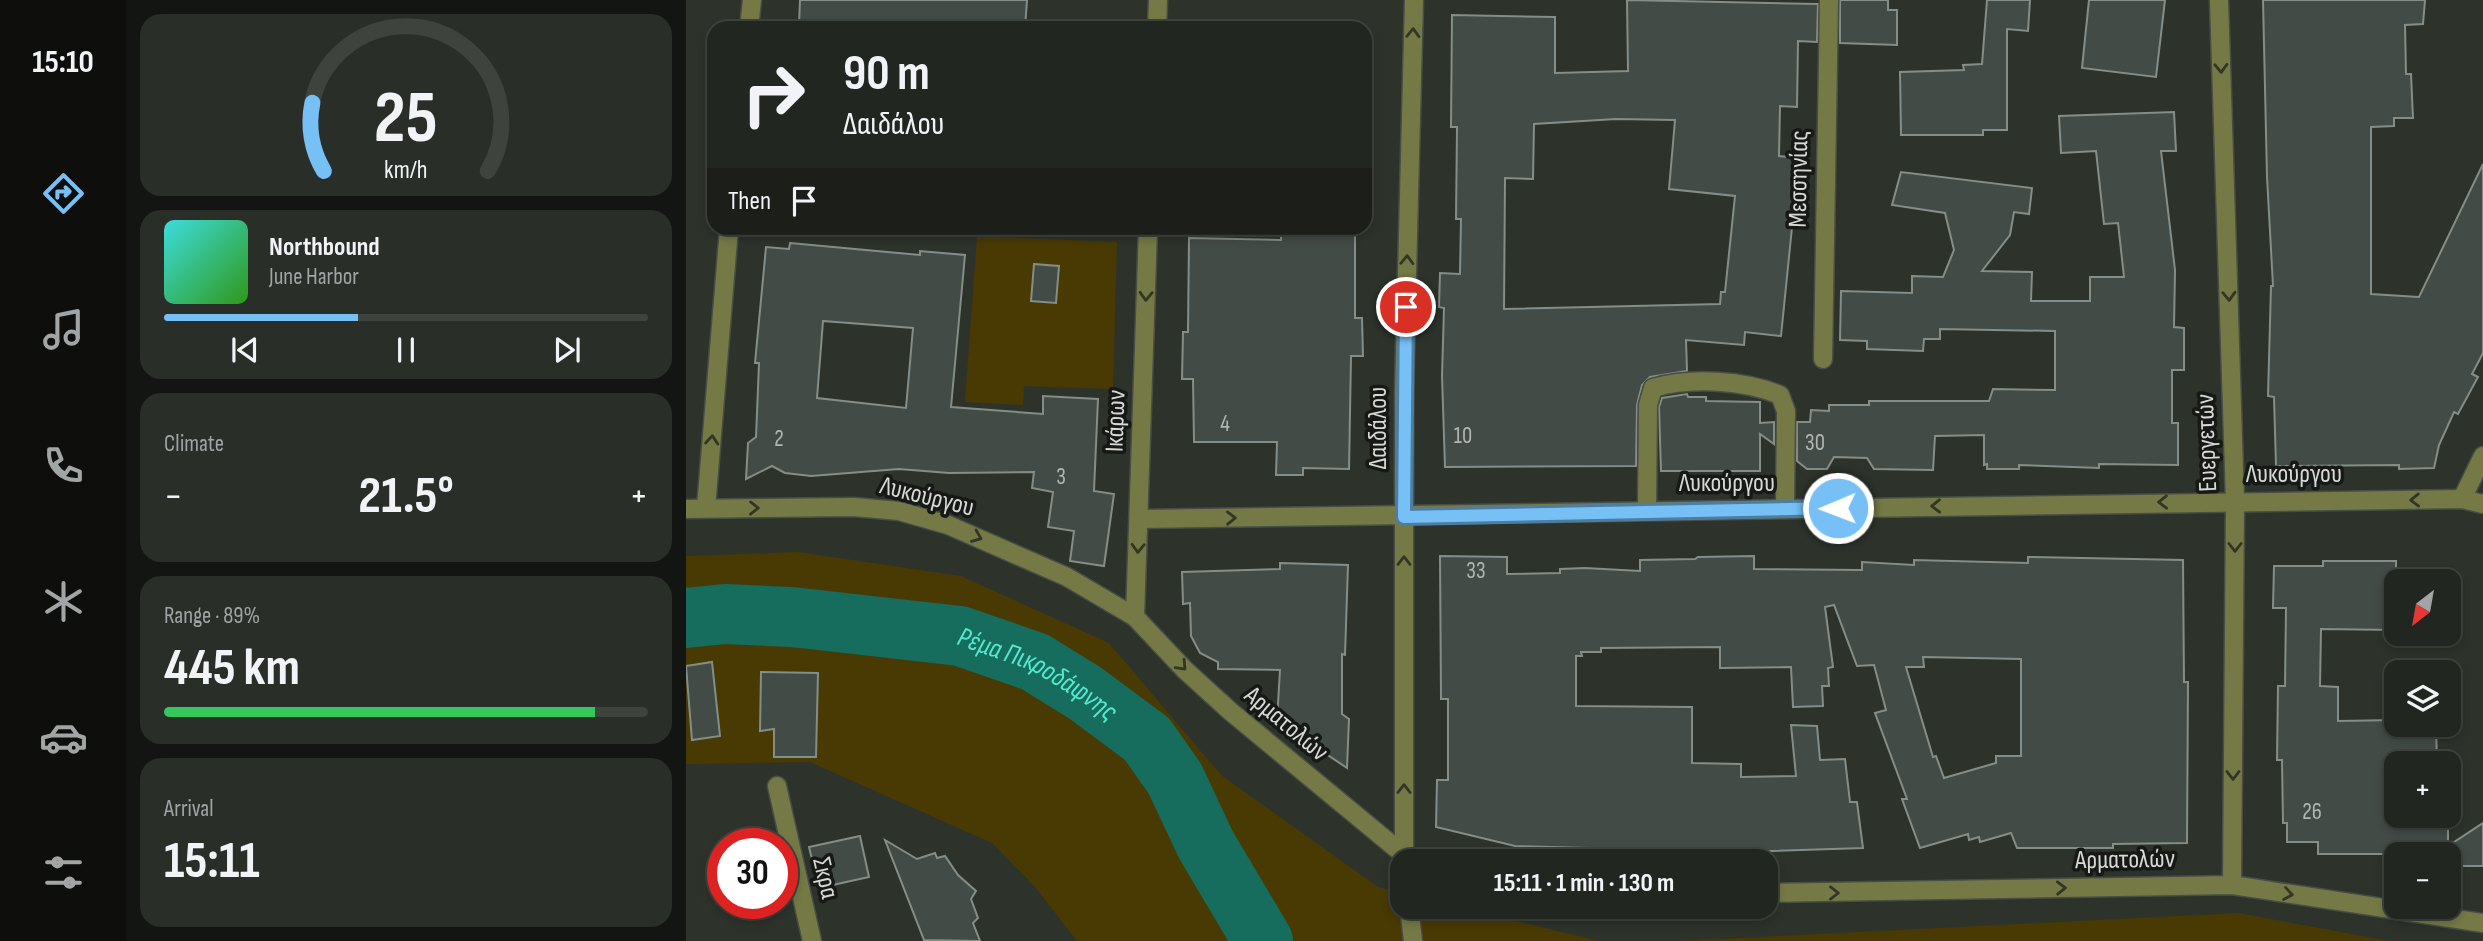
<!DOCTYPE html>
<html lang="en">
<head>
<meta charset="utf-8">
<style>
  body { margin:0; font-family:"Sofia Sans Condensed",sans-serif; background:#2a2e29; color:#f1f3f6; height:100vh; display:flex; flex-direction:column; font-size:26px; white-space:nowrap }
  * { box-sizing:border-box; margin:0 }
  p { font-size:23px; color:#a2a5a5 }
  .icon { flex:none; width:38px; height:38px; fill:none; stroke:currentColor; stroke-width:2; stroke-linecap:round; stroke-linejoin:round }
  .map { position:relative; flex:1; overflow:hidden }
  .side { display:flex; flex-direction:column; gap:14px; padding:14px; background:#131512; width:560px }
  .side>* { flex:none }
  .guide { position:absolute; left:21px; top:21px; width:665px; height:214px; border-radius:21px; box-shadow:0 4px 10px #0003,0 0 0 2px #3f433e; background:#222620; color:#f1f3f6; overflow:hidden }
  .needle { width:46px; rotate:211deg }
  .buttons { position:absolute; left:1698px; top:569px; display:grid; gap:14px }
  .buttons a { display:grid; place-items:center; width:77px; height:77px; border-radius:14px; background:#222620; box-shadow:0 4px 10px #0003,0 0 0 2px #3f433e; font-size:35px }
  .speed { position:absolute; left:21px; top:828px; display:flex; gap:14px; font-size:35px; font-weight:700; text-align:center }
  .speed>* { display:grid; place-content:center; width:91px; height:91px; border-radius:50%; background:#222620; box-shadow:0 4px 10px #0003,0 0 0 2px #3f433e; line-height:1 }
  .speed .limit { border:10px solid #d22; background:#fff; color:#111 }
  .pin { position:absolute; display:grid; place-items:center; width:60px; height:60px; color:#fff; margin:-30px; border:4px solid #fff; border-radius:50%; box-shadow:0 2px 7px #0007 }
  .me { position:absolute; width:77px; margin:-38px; rotate:269deg; stroke-linejoin:round; filter:drop-shadow(0 0 5px #0008) }
  .turn { display:flex; align-items:center; gap:24px; height:147px; padding:0 21px; font-size:32px }
  .turn .icon { width:91px; height:91px; stroke-width:2.5 }
  .turn b { display:block; font-size:49px; line-height:60px }
  .then { display:flex; align-items:center; height:66px; padding:0 21px; background:#0003; gap:14px; font-size:26px }
  .big { font-size:52px; font-weight:700; line-height:1.1 }
  .side .card { flex:1; display:flex; flex-direction:column; justify-content:center; gap:10px; min-width:0; padding:0 24px; border-radius:21px; background:#2a2e29 }
  .side .dial { align-items:center; gap:0 }
  .dial svg { height:182px; overflow:visible; fill:none; stroke:#3f433e; stroke-width:7; stroke-linecap:round; text-anchor:middle }
  .dial text { fill:#f1f3f6; stroke:none }
  .song { display:flex; align-items:center; gap:21px }
  .cover { width:84px; height:84px; border-radius:10px; background:linear-gradient(135deg,hsl(180 70% 55%),hsl(110 70% 35%)) }
  .played { height:7px; border-radius:4px; background:linear-gradient(90deg,#76c0f6 40%,#3f433e 40%) }
  .keys { display:flex; justify-content:space-around; direction:ltr }
  .heat { display:flex; justify-content:space-between; align-items:center; font-size:38px; direction:ltr }
  .charge { height:10px; border-radius:5px; background:linear-gradient(90deg,#34c759 89%,#3f433e 0) }
  .trip { position:absolute; left:704px; top:849px; width:388px; height:70px; border-radius:21px; background:#222620; box-shadow:0 4px 10px #0003,0 0 0 2px #3f433e; font-weight:700; line-height:70px; text-align:center }
  main { display:flex; flex:1; min-height:0 }
  .tab-bar { display:flex; flex-direction:column; width:126px; justify-content:space-around; align-items:center; background:#0e0f0d; color:#a2a5a5 }
  .tab-bar .icon { width:49px; height:49px }
  .tab-bar .selected { color:#76c0f6 }
  .tab-bar b { font-size:32px; color:#f1f3f6 }
  .map>svg:first-child { display:block }
  .green { fill:#493a04 }
  .lines { fill:none; stroke-linecap:round; stroke-linejoin:round }
  .river { stroke:#166c5d; stroke-width:60 }
  .building { fill:#434b46; stroke:#848d87; stroke-width:2; fill-rule:evenodd }
  .minor-casing { stroke:#484d46; stroke-width:21 }
  .minor { stroke:#747946; stroke-width:18 }
  .oneway { stroke:#333624 }
  .route-casing { stroke:#4d7da0; stroke-width:18 }
  .route { stroke:#76c0f6; stroke-width:12 }
  .labels { text-anchor:middle; dominant-baseline:central; stroke-width:7; stroke-linejoin:round; paint-order:stroke }
  .number-label { font-size:23px; fill:#b1b6b0 }
  .street-label { font-size:26px; fill:#d6d9d4; stroke:#171916 }
  .water-label { font-size:28px; font-style:italic; fill:#54e8cc; stroke:#171916 }
</style>
</head>
<body>
<main>
<nav class="tab-bar">
<b>15:10</b>
<svg class="icon selected" aria-label="directions" viewBox="0 0 24 24"><path d="M12 3l9 9-9 9-9-9zM9 14v-3h6M13 9l2 2-2 2"/></svg>
<svg class="icon" aria-label="music" viewBox="0 0 24 24"><path d="M9 18V5l10-2v13"/><circle cx="6" cy="18" r="3"/><circle cx="16" cy="16" r="3"/></svg>
<svg class="icon" aria-label="phone" viewBox="0 0 24 24"><path d="M5 4h4l2 5-3 2q2 4 5 5l2-3 5 2v4C11 20 4 13 5 4z"/></svg>
<svg class="icon" aria-label="climate" viewBox="0 0 24 24"><path d="M12 3v18M4 7l16 10M4 17L20 7"/></svg>
<svg class="icon" aria-label="car" viewBox="0 0 24 24"><path d="M5 17H2v-5l4-1 3-4h7l3 4 3 1v5h-3M9 17h6M6 11h13"/><circle cx="7" cy="17" r="2"/><circle cx="17" cy="17" r="2"/></svg>
<svg class="icon" aria-label="filters" viewBox="0 0 24 24"><path d="M4 7h16M4 17h16"/><circle cx="9" cy="7" r="2"/><circle cx="15" cy="17" r="2"/></svg>
</nav>
<section class="side">
<div class="card dial"><svg viewBox="0 0 100 80">
<path d="M14 69A42 42 0 1 1 86 69"/>
<path d="M14 69A42 42 0 0 1 9 39" stroke="#76c0f6"/>
<text x="50" y="56" font-size="32" font-weight="700">25</text>
<text x="50" y="72" font-size="11">km/h</text>
</svg></div>
<div class="card">
<div class="song"><i class="cover"></i><div><b>Northbound</b><p>June Harbor</p></div></div>
<div class="played"></div>
<div class="keys"><svg class="icon" aria-label="previous" viewBox="0 0 24 24"><path d="M18 5L8 12l10 7zM5 5v14"/></svg><svg class="icon" aria-label="pause" viewBox="0 0 24 24"><path d="M8 5v14M16 5v14"/></svg><svg class="icon" aria-label="next" viewBox="0 0 24 24"><path d="M6 5l10 7-10 7zM19 5v14"/></svg></div>
</div>
<div class="card"><p>Climate</p>
<div class="heat"><a>−</a><b class="big">21.5°</b><a>+</a></div>
</div>
<div class="card"><p>Range · 89%</p><b class="big">445 km</b><div class="charge"></div></div>
<div class="card"><p>Arrival</p><b class="big">15:11</b></div>
</section>
<div class="map">
<svg width="1797" height="941" viewBox="0 0 1797 941">
  <rect width="100%" height="100%" fill="#2d322b"/>
  <g class="green">
    <path d="M291,236l140,6 -4,147 -89,-3 -1,19 -58,-3z"/>
    <path d="M112,552l163,24 148,67 112,132 157,112 24,6v13l56,1 141,34h-522l-42,-54 -43,-44 -182,-81 -124,2v-208z"/>
    <path d="M1553,913l150,28h-711z"/>
  </g>
  <g class="lines">
    <path class="river" id="s1" d="M0,618l39,-4 67,3 168,19 75,26 50,31 62,46 28,40 31,66 57,96"/>
  </g>
  <g class="building">
    <path d="M114,0h227l-2,28 -226,-3z"/>
    <path d="M941,0l191,4 -1,38 -19,-1 -1,66 -17,-1 -1,50 20,2 -18,178 -36,-4 -1,13 -58,-5 1,31 -37,6 -8,8 -5,20 -1,61 -191,1 -3,-91 2,-68 -5,-1 1,-34 20,1 1,-55h-5l1,-92h-6l1,-112 103,2v56l73,-2zM930,119l59,1 -6,69 66,7 -10,96h-4l-1,12 -216,5 1,-131 28,1 1,-55z"/>
    <path d="M1154,0h48v10h9v35l-57,-2z"/>
    <path d="M1301,0h43l-2,31 -21,-2v101h-24v5h-82l-1,-63 64,-2 -1,-5 19,-1z"/>
    <path d="M1403,0h76l-9,77 -74,-9z"/>
    <path d="M1577,0h162l-2,24 -18,1 1,49h5l2,44h-19v8l-23,1v167l48,3 64,-133v189l-11,21 6,3 -20,37 -4,-2 -15,33 -5,23 -35,1v-4l-123,1 -2,-69 -6,-1 3,-110h2l-6,-109z"/>
    <path d="M1488,112l2,39h-15l14,119 -1,57 10,1v42h-12v53h6v42l-79,-1v4l-80,-3v4h-32v-5l-3,1v-30l-49,1 -2,34 -59,-1 -7,-11 -33,-1 -7,12h-20l-10,-8v-39h13l1,-12 18,1v-6h40v-4h120l4,-12 62,1v-59l-115,-2v10h-16l-1,12 -56,-2v-8l-27,-1 1,-49 71,2v-17l31,1 11,-27 -9,-37 -53,-8 9,-33 131,16 -3,26 -15,-2 -4,23 -28,36 50,1 -1,29h59v-24h34l-6,-54 -14,1 -8,-73 -35,2 -2,-37z"/>
    <path d="M595,235h74v83h7l1,38h-12l-2,113 -46,-1v7h-27l1,-33h-83l-1,-63h-11l1,-47h5l1,-94 92,2z"/>
    <path d="M104,243l130,12v-4l45,4 -14,152 92,7v-18l55,3 -4,92 20,3 -10,72 -34,-5 4,-30 -26,-4 5,-35 -21,-4 2,-16 -85,1 -50,-4 -88,7 -26,-3 -13,-7 -26,13 2,-36 8,-6 3,-74h-4l11,-116 23,2zM137,321l90,7 -7,80 -89,-10z"/>
    <path d="M348,264l25,2 -3,37 -25,-2z"/>
    <path d="M1001,394l1,3h18v4l54,1v21l14,-1v22l-14,-10v37h-99l-2,-64 3,-9z"/>
    <path d="M754,556l67,1v17l53,-1v-4l25,-1 55,3v-11l55,-1 3,-2 56,-1v13l108,1v-8l52,3v-5l114,3v-6l155,3 1,122h4l-1,161 -74,1v4h-96l-6,-15 -31,9 -1,-5 -10,3 -1,-6 -48,14 -18,-49h5l-32,-86 11,-3 -12,-45 -17,1 -23,-61 -9,2 8,60 -5,1 1,18h-7l1,20 -30,1 -2,-40 -71,1v-21l-119,1v4h-20l1,4h-6v50l116,1v56l49,1v13l55,-1 -5,-51 26,1 3,34 25,-1 5,43h7l6,46 -121,4 -227,-6 -79,-19 1,-47h11v-81h-7zM1237,657l98,2v97h-25v7l-52,15 -8,-22 -3,1 -27,-90h18z"/>
    <path d="M1637,561h73v69l-75,-1 -1,57 18,1v34l58,-1v4l40,1 1,38h-41v53h52v34v-4l35,-23v43h-35v-12h-130v-12h-31v-19h-4l-1,-63h-5l1,-74h7l1,-78h-13l1,-42h49z"/>
    <path d="M594,563l68,2 -3,90 -3,-1v60l7,5 -2,49 -70,-47 3,-51 -62,-1v-7l-18,-9 -9,-17 -1,-33 -7,1 -1,-32 98,-3z"/>
    <path d="M26,662l8,74 -28,4 -6,-74z"/>
    <path d="M75,672l57,1 -2,84h-42v-28l-14,2z"/>
    <path d="M174,836l9,41 -50,11 -10,-41z"/>
    <path d="M199,840l32,19 18,-6 2,5 8,-2 13,19 18,16 -5,8 7,19 -5,5 7,18 -56,-1z"/>
  </g>
  <g class="lines">
    <g class="minor-casing">
      <g id="minor">
        <path d="M1533,0l16,501 -3,384"/>
        <path d="M63,28l3,-28"/>
        <path d="M471,28l1,-28"/>
        <path d="M1137,359l6,-359"/>
        <path d="M1776,499l21,-43"/>
        <path d="M20,508l23,-280"/>
        <path d="M0,509l168,-2 45,4 49,14 119,52 68,40 50,53 45,41 179,148"/>
        <path d="M961,510l1,-105 5,-17c38,-11 91,-8 127,7l6,16 -1,98"/>
        <path d="M453,519l1323,-20 21,5"/>
        <path d="M449,617l13,-389"/>
        <path d="M91,786l35,155"/>
        <path d="M718,861v-470l10,-391"/>
        <path d="M1080,893l466,-8 251,38"/>
        <path d="M723,906l4,35"/>
      </g>
    </g>
    <use href="#minor" class="minor"/>
  </g>
  <defs><path id="oneway-chevron" d="M-2-3.5L2.5 0L-2 3.5" fill="none" stroke-width="1.6" stroke-linecap="round" stroke-linejoin="round" transform="scale(1.75)"/></defs>
  <g class="oneway">
    <use href="#oneway-chevron" transform="translate(727 33) rotate(-88)"/>
    <use href="#oneway-chevron" transform="translate(1535 68) rotate(88)"/>
    <use href="#oneway-chevron" transform="translate(721 260) rotate(-88)"/>
    <use href="#oneway-chevron" transform="translate(460 296) rotate(92)"/>
    <use href="#oneway-chevron" transform="translate(1543 296) rotate(88)"/>
    <use href="#oneway-chevron" transform="translate(26 440) rotate(-85)"/>
    <use href="#oneway-chevron" transform="translate(1729 500) rotate(179)"/>
    <use href="#oneway-chevron" transform="translate(1477 502) rotate(179)"/>
    <use href="#oneway-chevron" transform="translate(1250 506) rotate(179)"/>
    <use href="#oneway-chevron" transform="translate(68 508)"/>
    <use href="#oneway-chevron" transform="translate(545 518) rotate(-1)"/>
    <use href="#oneway-chevron" transform="translate(291 537) rotate(22)"/>
    <use href="#oneway-chevron" transform="translate(1549 547) rotate(90)"/>
    <use href="#oneway-chevron" transform="translate(452 548) rotate(92)"/>
    <use href="#oneway-chevron" transform="translate(718 561) rotate(-90)"/>
    <use href="#oneway-chevron" transform="translate(496 666) rotate(47)"/>
    <use href="#oneway-chevron" transform="translate(1547 775) rotate(90)"/>
    <use href="#oneway-chevron" transform="translate(718 789) rotate(-90)"/>
    <use href="#oneway-chevron" transform="translate(1375 888) rotate(-1)"/>
    <use href="#oneway-chevron" transform="translate(1148 893)"/>
    <use href="#oneway-chevron" transform="translate(1602 894) rotate(9)"/>
  </g>
  <g class="lines">
    <g class="route-casing">
      <path id="route" d="M720,307l-2,210 434,-9"/>
    </g>
    <use href="#route" class="route"/>
  </g>
  <g class="labels">
    <g class="number-label">
      <text x="539" y="424">4</text>
      <text x="777" y="436">10</text>
      <text x="93" y="439">2</text>
      <text x="1129" y="443">30</text>
      <text x="375" y="477">3</text>
      <text x="790" y="571">33</text>
      <text x="1626" y="812">26</text>
    </g>
    <g class="street-label">
      <text transform="translate(1113 179) rotate(-89)">Μεσσηνίας</text>
      <text transform="translate(430 421) rotate(-88)">Ικάρων</text>
      <text transform="translate(692 428) rotate(-90)">Δαιδάλου</text>
      <text transform="translate(1521 443) rotate(-92)">Ευεργετών</text>
      <text x="1608" y="474">Λυκούργου</text>
      <text x="1041" y="483">Λυκούργου</text>
      <text transform="translate(241 497) rotate(14)">Λυκούργου</text>
      <text transform="translate(600 724) rotate(40)">Αρματολών</text>
      <text transform="translate(1439 860) rotate(-1)">Αρματολών</text>
      <text transform="translate(139 878) rotate(77)">Σκρα</text>
    </g>
    <g class="water-label">
      <text stroke="none"><textPath href="#s1" startOffset="362">Ρέμα Πικροδάφνης</textPath></text>
    </g>
  </g>
</svg>
<div class="buttons">
<a><svg class="needle" viewBox="-14 -14 28 28"><path d="M0-13l5 13h-10z" fill="#e53935"/><path d="M0 13l5-13h-10z" fill="#a2a5a5"/></svg></a>
<a><svg class="icon" aria-label="layers" viewBox="0 0 24 24"><path d="M12 4l9 5-9 5-9-5zM3 14l9 5 9-5"/></svg></a>
<a>+</a>
<a>−</a>
</div>
<div class="speed"><div class="limit">30</div></div>
<div class="pin" style="left:720px;top:307px;background:#d93025"><svg class="icon" aria-label="arrive" viewBox="0 0 24 24"><path d="M6 21V4h12l-3 4 3 4H6"/></svg></div>
<svg class="me" style="left:1152px;top:508px" viewBox="-20 -20 40 40"><circle r="17" fill="#76c0f6" stroke="#fff" stroke-width="3"/><path d="M0-11L8 9 0 5-8 9z" fill="#fff"/></svg>
<div class="trip">15:11 · 1 min · 130 m</div>
<div class="guide">
<div class="turn"><svg class="icon" aria-label="right" viewBox="0 0 24 24"><path d="M7 20v-9h11M14 6l5 5-5 5"/></svg><div><b>90 m</b>Δαιδάλου</div></div>
<div class="then">Then<svg class="icon" aria-label="arrive" viewBox="0 0 24 24"><path d="M6 21V4h12l-3 4 3 4H6"/></svg></div>
</div>
</div>
</main>
</body>
</html>
